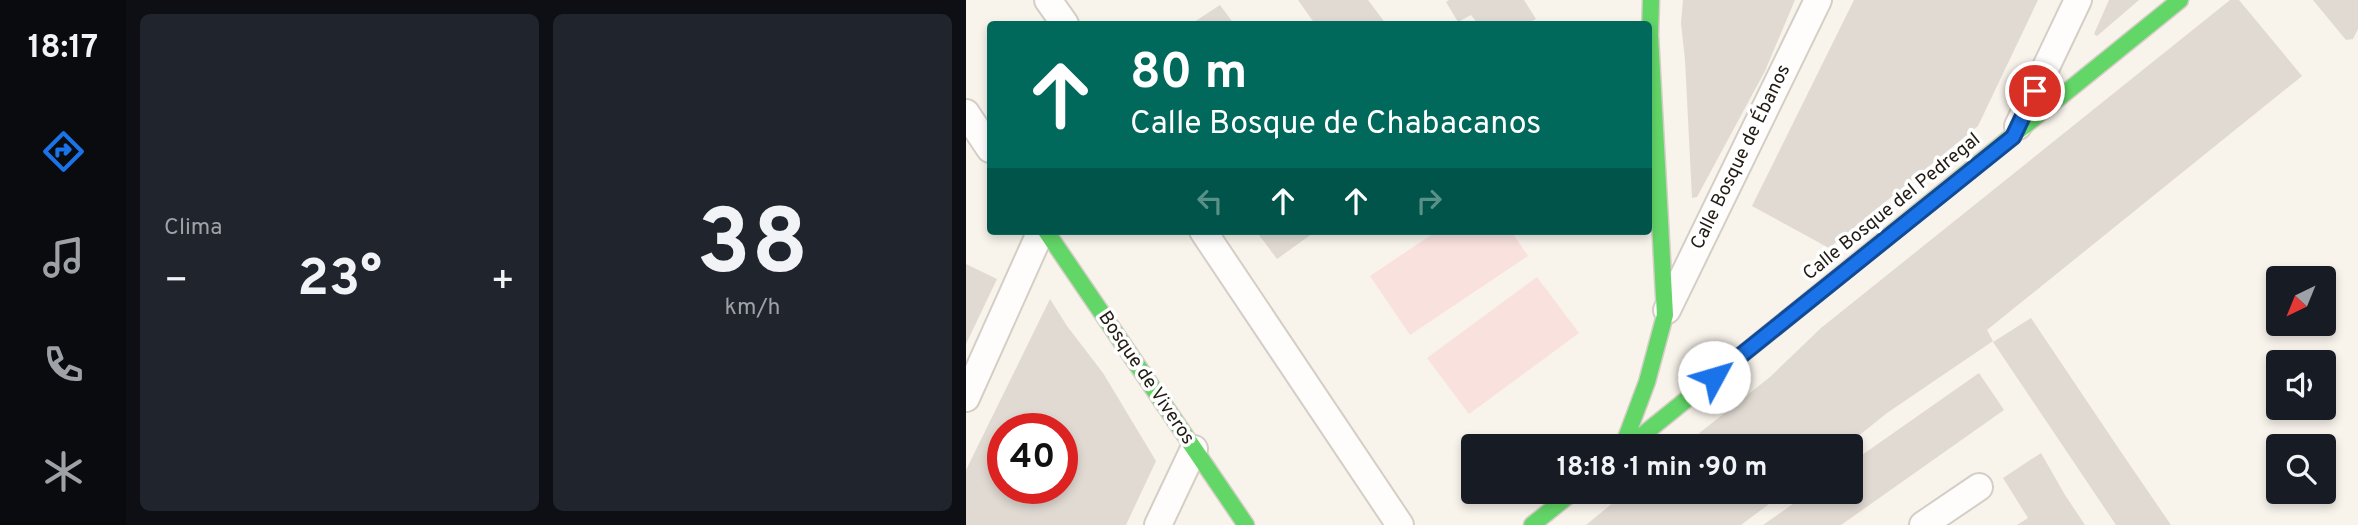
<!DOCTYPE html>
<html lang="es">
<head>
<meta charset="utf-8">
<style>
  body { margin:0; font-family:Overpass,sans-serif; background:#20242c; color:#f1f3f6; height:100vh; display:flex; flex-direction:column; font-size:26px; white-space:nowrap }
  * { box-sizing:border-box; margin:0 }
  p { font-size:23px; color:#9ea1a6 }
  .icon { flex:none; width:38px; height:38px; fill:none; stroke:currentColor; stroke-width:2; stroke-linecap:round; stroke-linejoin:round }
  .map { position:relative; flex:1; overflow:hidden }
  .details { display:flex; flex-direction:column; gap:14px; padding:14px; background:#0d0f14; width:840px }
  .details>* { flex:none }
  .banner { position:absolute; left:21px; top:21px; width:665px; height:214px; border-radius:7px; box-shadow:0 4px 10px #0003; background:#00695c; color:#fff; overflow:hidden }
  .needle { width:46px; rotate:223deg }
  .tools { position:absolute; left:1300px; top:266px; display:grid; gap:14px }
  .tools a { display:grid; place-items:center; width:70px; height:70px; border-radius:7px; background:#171b24; box-shadow:0 4px 10px #0003; font-size:35px }
  .speed { position:absolute; left:21px; top:413px; display:flex; gap:14px; font-size:35px; font-weight:700; text-align:center }
  .speed>* { display:grid; place-content:center; width:91px; height:91px; border-radius:50%; background:#171b24; box-shadow:0 4px 10px #0003; line-height:1 }
  .speed .limit { border:10px solid #d22; background:#fff; color:#111 }
  .pin { position:absolute; display:grid; place-items:center; width:60px; height:60px; color:#fff; margin:-30px; border:4px solid #fff; border-radius:50%; box-shadow:0 2px 7px #0007 }
  .me { position:absolute; width:77px; margin:-38px; rotate:51deg; stroke-linejoin:round; filter:drop-shadow(0 0 5px #0008) }
  .turn { display:flex; align-items:center; gap:24px; height:147px; padding:0 28px; font-size:32px }
  .turn .icon { width:91px; height:91px; stroke-width:2.5 }
  .turn b { display:block; font-size:49px; line-height:60px }
  .lanes { display:flex; align-items:center; height:66px; padding:0 28px; background:#0003; justify-content:center; gap:35px; direction:ltr }
  .lanes .off { opacity:.35 }
  .big { font-size:52px; font-weight:700; line-height:1.1 }
  .details .tile { flex:1; display:flex; flex-direction:column; justify-content:center; gap:10px; min-width:0; padding:0 24px; border-radius:10px; background:#20242c }
  .details .dial { align-items:center; gap:0 }
  .dial b { font-size:91px; line-height:1 }
  .heat { display:flex; justify-content:space-between; align-items:center; font-size:38px; direction:ltr }
  .details .tiles { flex:1; display:grid; gap:14px; grid-template-columns:repeat(2,1fr) }
  .trip { position:absolute; left:495px; top:434px; width:402px; height:70px; border-radius:7px; background:#171b24; box-shadow:0 4px 10px #0003; font-weight:700; line-height:70px; text-align:center }
  main { display:flex; flex:1; min-height:0 }
  .dock { display:flex; flex-direction:column; width:126px; justify-content:space-around; align-items:center; background:#090b0e; color:#9ea1a6 }
  .dock .icon { width:49px; height:49px }
  .dock .active { color:#1a73e8 }
  .dock b { font-size:32px; color:#f1f3f6 }
  .map>svg:first-child { display:block }
  .green { fill:#f9e1dd }
  .building { fill:#e1dad3; fill-rule:evenodd }
  .lines { fill:none; stroke-linecap:round; stroke-linejoin:round }
  .street-casing { stroke:#d4cec6; stroke-width:30 }
  .fast-casing { stroke:#d4cec6; stroke-width:19 }
  .street { stroke:#fefdfc; stroke-width:26 }
  .fast { stroke:#63d668; stroke-width:16 }
  .route-casing { stroke:#114b97; stroke-width:18 }
  .route { stroke:#1a73e8; stroke-width:12 }
  .labels { text-anchor:middle; dominant-baseline:central; stroke-width:7; stroke-linejoin:round; paint-order:stroke }
  .street-label { font-size:19px; fill:#211b13; stroke:#fff }
</style>
</head>
<body>
<main>
<nav class="dock">
<b>18:17</b>
<svg class="icon active" aria-label="directions" viewBox="0 0 24 24"><path d="M12 3l9 9-9 9-9-9zM9 14v-3h6M13 9l2 2-2 2"/></svg>
<svg class="icon" aria-label="music" viewBox="0 0 24 24"><path d="M9 18V5l10-2v13"/><circle cx="6" cy="18" r="3"/><circle cx="16" cy="16" r="3"/></svg>
<svg class="icon" aria-label="phone" viewBox="0 0 24 24"><path d="M5 4h4l2 5-3 2q2 4 5 5l2-3 5 2v4C11 20 4 13 5 4z"/></svg>
<svg class="icon" aria-label="climate" viewBox="0 0 24 24"><path d="M12 3v18M4 7l16 10M4 17L20 7"/></svg>
</nav>
<section class="details">
<div class="tiles">
<div class="tile"><p>Clima</p>
<div class="heat"><a>−</a><b class="big">23°</b><a>+</a></div>
</div>
<div class="tile dial"><b>38</b><p>km/h</p></div>
</div>
</section>
<div class="map">
<svg width="1392" height="525" viewBox="0 0 1392 525">
  <rect width="100%" height="100%" fill="#f8f3eb"/>
  <g class="green">
    <path d="M471,231h74l17,25 -118,79 -40,-59z"/>
    <path d="M571,277l42,56 -110,81 -42,-56z"/>
  </g>
  <g class="building">
    <path d="M332,0h70l18,24h-71z"/>
    <path d="M483,0h75l12,19 -10,5h-48l-7,-9 -13,7 -12,-20z"/>
    <path d="M717,0h112l-30,71 -68,126 -5,1 -7,-138 -4,-37z"/>
    <path d="M888,0h184l-60,126 -149,122 -77,-42z"/>
    <path d="M1143,0h30l-42,36 -3,-2z"/>
    <path d="M1264,0h9l63,76 -315,254 6,11 -106,72 -41,33h-163l87,-69 51,-49z"/>
    <path d="M1347,0h45v29l-5,10 -7,1z"/>
    <path d="M254,5l14,19h-43z"/>
    <path d="M290,231h60l-39,28z"/>
    <path d="M0,264l31,15 -31,65z"/>
    <path d="M84,299l17,27 36,47 53,88 -30,64h-160v-55zM37,429h59v59h-59z"/>
    <path d="M1065,318l88,131 52,76h-55l-123,-183z"/>
    <path d="M1013,373l25,37 -163,115h-78l47,-33h42v-30z"/>
    <path d="M1075,453l24,42 20,30h-68l11,-7 -25,-40z"/>
    <path d="M660,492h159l-44,33h-155z"/>
  </g>
  <g class="lines">
    <g class="street-casing">
      <g id="street">
        <path d="M82,0l17,24"/>
        <path d="M0,113l24,36"/>
        <path d="M1052,126l60,-126"/>
        <path d="M237,231l197,294"/>
        <path d="M701,310l151,-310"/>
        <path d="M0,398l75,-167"/>
        <path d="M192,525l36,-76"/>
        <path d="M957,525l56,-38"/>
      </g>
    </g>
    <g class="fast-casing">
      <g id="fast">
        <path d="M80,231l200,294"/>
        <path d="M657,446l24,-64 18,-67 -15,-280 1,-35"/>
        <path d="M663,446l551,-446"/>
        <path d="M566,525l41,-33"/>
      </g>
    </g>
    <use href="#street" class="street"/>
    <use href="#fast" class="fast"/>
  </g>
  <g class="lines">
    <g class="route-casing">
      <path id="route" d="M748,377l299,-240 22,-46"/>
    </g>
    <use href="#route" class="route"/>
  </g>
  <g class="labels">
    <g class="street-label">
      <text transform="translate(775 157) rotate(-64)">Calle Bosque de Ébanos</text>
      <text transform="translate(926 207) rotate(-39)">Calle Bosque del Pedregal</text>
      <text transform="translate(180 378) rotate(56)">Bosque de Viveros</text>
    </g>
  </g>
</svg>
<div class="tools">
<a><svg class="needle" viewBox="-14 -14 28 28"><path d="M0-13l5 13h-10z" fill="#e53935"/><path d="M0 13l5-13h-10z" fill="#9ea1a6"/></svg></a>
<a><svg class="icon" aria-label="sound" viewBox="0 0 24 24"><path d="M4 9h4l5-4v14l-5-4H4zM17 9q2 3 0 6"/></svg></a>
<a><svg class="icon" aria-label="search" viewBox="0 0 24 24"><circle cx="10" cy="10" r="6"/><path d="M15 15l6 6"/></svg></a>
</div>
<div class="speed"><div class="limit">40</div></div>
<div class="pin" style="left:1069px;top:91px;background:#d93025"><svg class="icon" aria-label="arrive" viewBox="0 0 24 24"><path d="M6 21V4h12l-3 4 3 4H6"/></svg></div>
<svg class="me" style="left:748px;top:377px" viewBox="-20 -20 40 40"><circle r="19" fill="#fff"/><path d="M0-13L10 11 0 6-10 11z" fill="#1a73e8"/></svg>
<div class="trip">18:18 · 1 min · 90 m</div>
<div class="banner">
<div class="turn"><svg class="icon" aria-label="ahead" viewBox="0 0 24 24"><path d="M12 20V5M6 11l6-6 6 6"/></svg><div><b>80 m</b>Calle Bosque de Chabacanos</div></div>
<div class="lanes"><svg class="icon off" aria-label="left" viewBox="0 0 24 24"><path d="M17 20v-9H6M10 6l-5 5 5 5"/></svg><svg class="icon" aria-label="ahead" viewBox="0 0 24 24"><path d="M12 20V5M6 11l6-6 6 6"/></svg><svg class="icon" aria-label="ahead" viewBox="0 0 24 24"><path d="M12 20V5M6 11l6-6 6 6"/></svg><svg class="icon off" aria-label="right" viewBox="0 0 24 24"><path d="M7 20v-9h11M14 6l5 5-5 5"/></svg></div>
</div>
</div>
</main>
</body>
</html>
